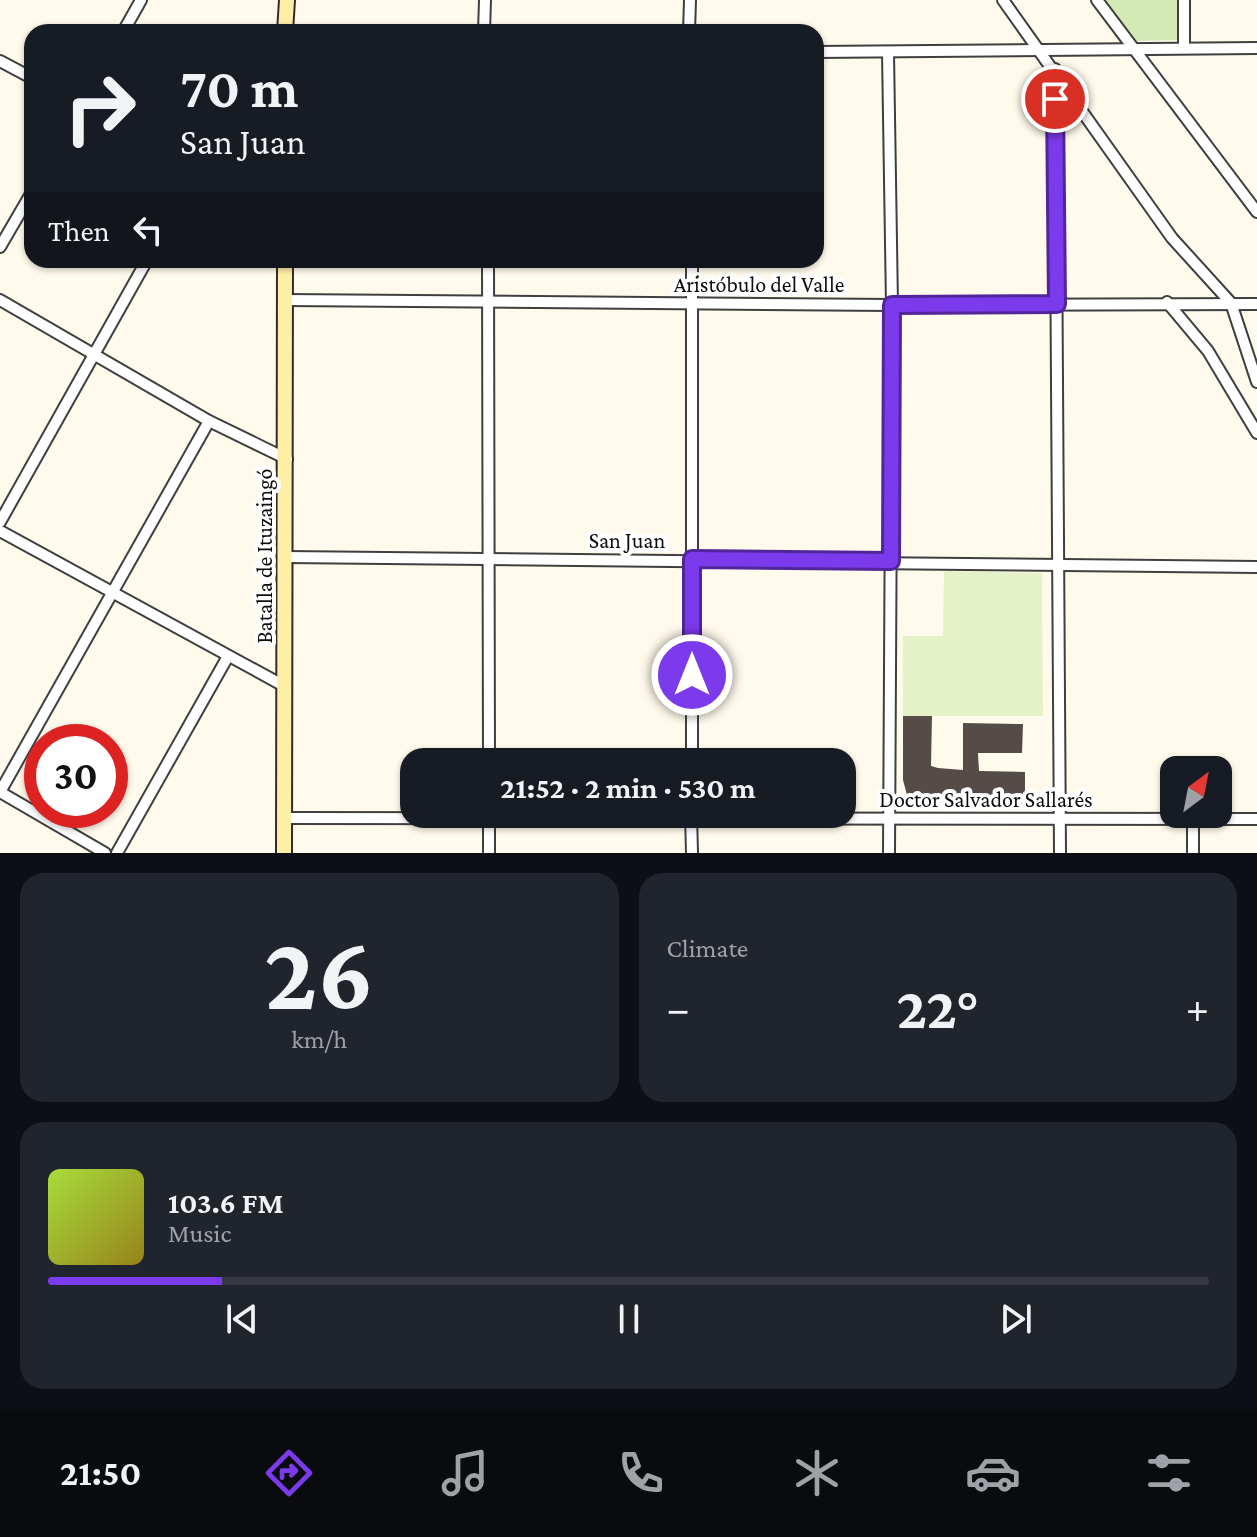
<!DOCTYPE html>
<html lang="en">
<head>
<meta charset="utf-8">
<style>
  body { margin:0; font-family:"Crimson Pro",serif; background:#20242c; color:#f1f3f6; height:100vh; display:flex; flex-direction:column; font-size:30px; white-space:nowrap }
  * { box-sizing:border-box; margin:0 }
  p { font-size:26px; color:#9ea1a6 }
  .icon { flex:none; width:44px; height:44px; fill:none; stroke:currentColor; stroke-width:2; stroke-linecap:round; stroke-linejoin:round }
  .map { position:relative; height:853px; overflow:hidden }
  .panel { display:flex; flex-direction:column; gap:20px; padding:20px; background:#0d0f14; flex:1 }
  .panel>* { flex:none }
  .banner { position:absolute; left:24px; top:24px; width:800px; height:244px; border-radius:24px; box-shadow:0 2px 6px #0004; background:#171b24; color:#f1f3f6; overflow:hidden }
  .needle { width:52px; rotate:32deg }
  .buttons { position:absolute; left:1160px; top:756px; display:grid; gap:16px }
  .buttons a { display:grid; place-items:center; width:72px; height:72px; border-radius:16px; background:#171b24; box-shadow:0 2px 6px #0004; font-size:40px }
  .speed { position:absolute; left:24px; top:724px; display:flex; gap:16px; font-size:40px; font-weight:700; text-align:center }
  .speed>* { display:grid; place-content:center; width:104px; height:104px; border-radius:50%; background:#171b24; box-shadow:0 2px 6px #0004; line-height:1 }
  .speed .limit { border:12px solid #d22; background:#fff; color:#111 }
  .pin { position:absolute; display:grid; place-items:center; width:68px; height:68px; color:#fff; margin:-34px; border:4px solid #fff; border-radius:50%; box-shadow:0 2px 8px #0007 }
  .me { position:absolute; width:88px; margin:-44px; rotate:0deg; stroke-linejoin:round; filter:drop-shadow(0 0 6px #0008) }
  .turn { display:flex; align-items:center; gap:28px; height:168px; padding:0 24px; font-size:36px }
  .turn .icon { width:104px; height:104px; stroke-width:2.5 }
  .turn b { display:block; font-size:56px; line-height:68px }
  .then { display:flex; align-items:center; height:76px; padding:0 24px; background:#0003; gap:16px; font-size:30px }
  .big { font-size:60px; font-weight:700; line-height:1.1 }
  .panel .tile { flex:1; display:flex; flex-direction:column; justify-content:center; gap:12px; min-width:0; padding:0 28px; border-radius:24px; background:#20242c }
  .panel .dial { align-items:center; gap:0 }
  .dial b { font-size:104px; line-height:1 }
  .song { display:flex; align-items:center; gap:24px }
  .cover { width:96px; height:96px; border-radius:12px; background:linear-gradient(135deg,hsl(80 70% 55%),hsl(50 70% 35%)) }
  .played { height:8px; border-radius:4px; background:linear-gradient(90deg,#7c3aed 15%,#363941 15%) }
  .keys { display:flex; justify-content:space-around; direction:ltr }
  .heat { display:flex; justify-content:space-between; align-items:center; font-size:44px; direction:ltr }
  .panel .tiles { flex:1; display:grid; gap:20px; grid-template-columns:1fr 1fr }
  .tile:last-child { grid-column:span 2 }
  .trip { position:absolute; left:400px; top:748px; width:456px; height:80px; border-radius:24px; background:#171b24; box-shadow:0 2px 6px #0004; font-weight:700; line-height:80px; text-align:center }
  .tab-bar { display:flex; height:128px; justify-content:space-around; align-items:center; background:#090b0e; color:#9ea1a6 }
  .tab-bar .icon { width:56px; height:56px }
  .tab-bar .on { color:#7c3aed }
  .tab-bar b { font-size:36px; color:#f1f3f6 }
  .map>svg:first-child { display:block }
  .green { fill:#d3eab4 }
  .pitch { fill:#e5f1c6 }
  .building { fill:#554c48 }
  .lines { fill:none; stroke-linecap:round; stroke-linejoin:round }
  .street-casing { stroke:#3f3f3f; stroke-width:14 }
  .secondary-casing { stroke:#2e2e2e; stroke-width:18 }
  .street { stroke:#fff; stroke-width:10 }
  .secondary { stroke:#ffefa6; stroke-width:14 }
  .route-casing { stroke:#51269a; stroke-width:20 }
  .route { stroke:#7c3aed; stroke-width:14 }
  .labels { text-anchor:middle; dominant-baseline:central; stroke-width:8; stroke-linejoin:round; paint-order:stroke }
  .street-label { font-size:22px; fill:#0c0c0c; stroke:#fff }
</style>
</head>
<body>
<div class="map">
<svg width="1257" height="853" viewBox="0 0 1257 853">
  <rect width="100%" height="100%" fill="#fffaeb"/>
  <path class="green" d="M1105,0h72l1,40 -42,1z"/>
  <path class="pitch" d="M944,571l98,2 1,143h-140v-80h40z"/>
  <path class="building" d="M903,716h29l-1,50 7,2 25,2v-47l60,1 -1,29h-44l1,18 46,1v33l-107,-3v-5l-11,-2 -4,-15z"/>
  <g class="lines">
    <g class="street-casing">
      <g id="street">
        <path d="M1003,0l169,238 59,65 26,79"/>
        <path d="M1097,0l160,212"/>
        <path d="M1184,0v47"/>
        <path d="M123,32l18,-32"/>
        <path d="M484,32l1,-32"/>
        <path d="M689,32l1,-32"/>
        <path d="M816,52l441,-4"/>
        <path d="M888,53l4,252 -3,548"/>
        <path d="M0,61l32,17"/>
        <path d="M1055,69l5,784"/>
        <path d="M0,247l32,-55"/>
        <path d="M488,260l1,502"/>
        <path d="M0,300l209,121 78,38"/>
        <path d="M285,300l607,5 365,-1"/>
        <path d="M1167,302l41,49 49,82"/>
        <path d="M0,522l147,-262"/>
        <path d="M0,531l286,156"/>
        <path d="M285,557l972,10"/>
        <path d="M692,762v-502"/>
        <path d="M0,792l209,-371"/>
        <path d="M0,792l105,61"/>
        <path d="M489,814v39"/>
        <path d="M691,814l1,39"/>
        <path d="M284,818l973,1"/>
        <path d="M117,853l110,-195"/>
        <path d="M1193,853v-34"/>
      </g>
    </g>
    <g class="secondary-casing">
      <g id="secondary">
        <path d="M285,32l2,-32"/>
        <path d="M284,853l1,-593"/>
      </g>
    </g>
    <use href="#street" class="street"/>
    <use href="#secondary" class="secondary"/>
  </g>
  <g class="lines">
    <g class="route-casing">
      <path id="route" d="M692,675v-116l199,2 1,-256 165,-1 -2,-205"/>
    </g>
    <use href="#route" class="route"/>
  </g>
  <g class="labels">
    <g class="street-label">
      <text x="759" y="284">Aristóbulo del Valle</text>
      <text x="627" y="540">San Juan</text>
      <text transform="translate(264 556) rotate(-90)">Batalla de Ituzaingó</text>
      <text x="986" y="799">Doctor Salvador Sallarés</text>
    </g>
  </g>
</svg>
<div class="buttons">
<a><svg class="needle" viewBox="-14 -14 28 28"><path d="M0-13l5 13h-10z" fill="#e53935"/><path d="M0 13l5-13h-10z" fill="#9ea1a6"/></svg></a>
</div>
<div class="speed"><div class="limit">30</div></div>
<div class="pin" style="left:1055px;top:99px;background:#d93025"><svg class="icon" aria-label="arrive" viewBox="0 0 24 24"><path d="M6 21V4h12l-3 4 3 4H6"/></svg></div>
<svg class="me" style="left:692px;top:675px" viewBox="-20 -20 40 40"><circle r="17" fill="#7c3aed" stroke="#fff" stroke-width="3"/><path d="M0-11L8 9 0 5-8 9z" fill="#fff"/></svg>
<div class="trip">21:52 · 2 min · 530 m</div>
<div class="banner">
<div class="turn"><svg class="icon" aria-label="right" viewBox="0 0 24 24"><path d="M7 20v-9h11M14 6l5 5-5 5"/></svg><div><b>70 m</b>San Juan</div></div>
<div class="then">Then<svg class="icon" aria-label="left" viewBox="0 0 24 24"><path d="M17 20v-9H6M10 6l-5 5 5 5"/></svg></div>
</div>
</div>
<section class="panel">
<div class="tiles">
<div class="tile dial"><b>26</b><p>km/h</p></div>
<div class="tile"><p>Climate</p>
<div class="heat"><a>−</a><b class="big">22°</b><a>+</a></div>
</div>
<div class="tile">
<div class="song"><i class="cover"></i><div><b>103.6 FM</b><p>Music</p></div></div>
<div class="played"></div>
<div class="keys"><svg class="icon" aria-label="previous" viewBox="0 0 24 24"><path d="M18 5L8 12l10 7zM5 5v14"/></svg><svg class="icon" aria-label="pause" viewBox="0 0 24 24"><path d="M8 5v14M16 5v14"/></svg><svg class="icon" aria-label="next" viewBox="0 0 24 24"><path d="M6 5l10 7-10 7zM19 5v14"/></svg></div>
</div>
</div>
</section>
<nav class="tab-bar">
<b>21:50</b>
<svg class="icon on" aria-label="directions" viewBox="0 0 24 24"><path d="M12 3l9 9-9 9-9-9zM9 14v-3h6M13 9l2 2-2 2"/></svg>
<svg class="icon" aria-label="music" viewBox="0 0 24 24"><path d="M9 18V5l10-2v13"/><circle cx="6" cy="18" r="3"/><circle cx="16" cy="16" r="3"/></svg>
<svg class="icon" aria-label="phone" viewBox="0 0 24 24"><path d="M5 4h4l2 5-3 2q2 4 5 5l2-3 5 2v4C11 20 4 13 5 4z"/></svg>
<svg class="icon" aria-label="climate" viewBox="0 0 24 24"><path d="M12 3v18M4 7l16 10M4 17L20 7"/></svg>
<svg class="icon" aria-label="car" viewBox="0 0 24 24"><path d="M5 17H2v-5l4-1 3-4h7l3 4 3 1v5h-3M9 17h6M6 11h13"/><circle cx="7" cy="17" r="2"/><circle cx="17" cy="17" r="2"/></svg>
<svg class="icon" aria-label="filters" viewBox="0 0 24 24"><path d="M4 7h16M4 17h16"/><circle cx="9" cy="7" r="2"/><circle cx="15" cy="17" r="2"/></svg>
</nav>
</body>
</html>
